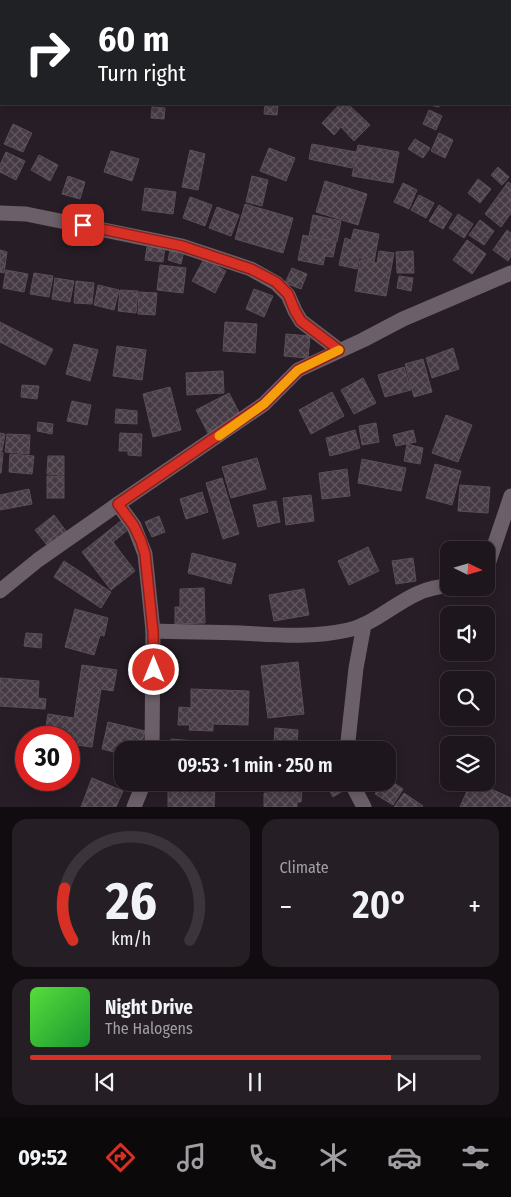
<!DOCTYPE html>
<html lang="en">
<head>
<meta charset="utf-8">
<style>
  body { margin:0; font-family:"Fira Sans Condensed",sans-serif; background:#251f25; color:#f1f3f6; height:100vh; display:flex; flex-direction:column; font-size:19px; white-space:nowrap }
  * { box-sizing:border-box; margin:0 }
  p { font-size:16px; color:#a09fa3 }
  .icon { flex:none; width:28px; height:28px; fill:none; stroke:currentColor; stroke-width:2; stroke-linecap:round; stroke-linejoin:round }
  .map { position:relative; height:807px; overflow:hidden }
  .drawer { display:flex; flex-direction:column; gap:12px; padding:12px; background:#100c0f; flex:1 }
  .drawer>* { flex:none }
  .guide { position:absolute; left:0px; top:0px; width:511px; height:105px; box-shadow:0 2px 12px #0003,0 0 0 1px #3b353b; background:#202124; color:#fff; overflow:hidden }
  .needle { width:32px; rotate:95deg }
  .tools { position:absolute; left:440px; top:541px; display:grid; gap:10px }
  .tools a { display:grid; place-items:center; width:55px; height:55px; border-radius:10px; background:#1d161c; box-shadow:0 2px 12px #0003,0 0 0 1px #3b353b; font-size:25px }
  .speed { position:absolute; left:15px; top:726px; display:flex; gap:10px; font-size:25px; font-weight:700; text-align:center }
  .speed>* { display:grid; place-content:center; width:65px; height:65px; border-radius:50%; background:#1d161c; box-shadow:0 2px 12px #0003,0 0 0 1px #3b353b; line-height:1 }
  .speed .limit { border:8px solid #d22; background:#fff; color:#111 }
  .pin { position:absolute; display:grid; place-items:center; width:42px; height:42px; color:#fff; margin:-21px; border-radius:10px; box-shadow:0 2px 8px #0006 }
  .me { position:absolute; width:55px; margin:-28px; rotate:0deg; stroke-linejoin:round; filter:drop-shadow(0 0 4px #0008) }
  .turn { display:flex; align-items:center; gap:18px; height:105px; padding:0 15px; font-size:22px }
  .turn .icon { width:65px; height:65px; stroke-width:2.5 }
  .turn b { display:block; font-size:35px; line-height:42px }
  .big { font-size:38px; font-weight:600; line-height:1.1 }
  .drawer .tile { flex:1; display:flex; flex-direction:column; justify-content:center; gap:8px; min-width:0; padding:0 18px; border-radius:15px; background:#251f25 }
  .drawer .dial { align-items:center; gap:0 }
  .dial svg { height:130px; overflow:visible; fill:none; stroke:#3b353b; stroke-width:7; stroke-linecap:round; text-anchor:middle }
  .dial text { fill:#f1f3f6; stroke:none }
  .song { display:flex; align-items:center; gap:15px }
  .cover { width:60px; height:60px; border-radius:8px; background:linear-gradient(135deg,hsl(110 70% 55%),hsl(130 70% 35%)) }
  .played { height:5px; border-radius:2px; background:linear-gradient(90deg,#d93025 80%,#3b353b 80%) }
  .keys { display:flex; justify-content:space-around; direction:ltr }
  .heat { display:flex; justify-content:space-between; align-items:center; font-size:28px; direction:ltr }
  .drawer .tiles { flex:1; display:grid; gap:12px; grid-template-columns:1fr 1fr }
  .tile:last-child { grid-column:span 2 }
  .trip { position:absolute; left:114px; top:741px; width:282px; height:50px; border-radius:15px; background:#1d161c; box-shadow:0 2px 12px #0003,0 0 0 1px #3b353b; font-weight:600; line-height:50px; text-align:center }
  .menu { display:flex; height:80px; justify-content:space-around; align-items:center; background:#0c090b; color:#a09fa3 }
  .menu .icon { width:35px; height:35px }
  .menu .current { color:#d93025 }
  .menu b { font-size:22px; color:#f1f3f6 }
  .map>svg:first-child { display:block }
  .building { fill:url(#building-cross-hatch); stroke:#5a4e57 }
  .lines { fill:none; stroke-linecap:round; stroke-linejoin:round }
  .street { stroke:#6b5f69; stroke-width:15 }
  .route-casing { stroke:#8d1f18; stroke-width:12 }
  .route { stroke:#d93025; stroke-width:9 }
  .slow { stroke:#f59e0b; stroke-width:9 }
</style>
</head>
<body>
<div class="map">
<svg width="511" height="807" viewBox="0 0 511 807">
  <defs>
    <pattern id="building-cross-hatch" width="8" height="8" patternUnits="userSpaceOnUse" patternTransform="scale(1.25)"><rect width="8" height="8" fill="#463b44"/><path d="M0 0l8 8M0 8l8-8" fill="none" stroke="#61575f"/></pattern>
  </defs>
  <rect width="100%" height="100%" fill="#271d26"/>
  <g class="building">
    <path d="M75,0h50l-51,1z"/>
    <path d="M265,104h13l-1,11 -13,-1z"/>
    <path d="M340,104h8l22,21 -16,16 -13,-14 -7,8 -12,-12z"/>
    <path d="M424,104h15v3z"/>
    <path d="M152,107l13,1 -1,11 -13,-1z"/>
    <path d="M429,110l13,6 -6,14 -13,-6z"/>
    <path d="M13,124l19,9 -9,19 -19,-8z"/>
    <path d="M439,133l14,7 -8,18 -14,-7z"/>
    <path d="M415,139l15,9 -7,10 -15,-9z"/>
    <path d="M312,144l44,8 -4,16 -43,-9z"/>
    <path d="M358,145l41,7 -6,31 -41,-7z"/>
    <path d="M269,148l26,10 -9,23 -26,-10z"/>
    <path d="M190,150l15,4 -7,36 -16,-3z"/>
    <path d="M111,151l28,8 -7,22 -28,-9z"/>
    <path d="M6,152l19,9 -9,19 -16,-8v-7z"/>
    <path d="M39,155l19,10 -8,16 -19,-11z"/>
    <path d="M498,167l11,10 -7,8 -11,-10z"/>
    <path d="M68,176l17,6 -5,17 -18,-5z"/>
    <path d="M252,176l16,4 -6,26 -16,-4z"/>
    <path d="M478,179l13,10 -11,14 -12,-10z"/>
    <path d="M325,181l42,13 -9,31 -42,-13z"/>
    <path d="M508,182l3,2v29l-10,14 -16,-13z"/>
    <path d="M403,183l14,7 -8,19 -15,-7z"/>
    <path d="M145,188l31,4 -3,22 -31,-4z"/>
    <path d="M419,195l15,8 -8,15 -15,-8z"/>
    <path d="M190,197l22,8 -7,21 -22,-8z"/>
    <path d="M245,204l48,14 -10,35 -48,-14z"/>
    <path d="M439,205l13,9 -9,15 -14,-8z"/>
    <path d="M217,207l22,8 -8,21 -22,-8z"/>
    <path d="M458,214l15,10 -9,14 -15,-10z"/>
    <path d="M313,215l28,6 -4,21 -28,-6z"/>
    <path d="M480,220l14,11 -10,14 -15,-10z"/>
    <path d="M354,229l25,5 -5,28 -15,-4 -2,11 -18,-4 6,-27 6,2z"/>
    <path d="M507,230l4,3v23l-3,5 -15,-11z"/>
    <path d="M303,235l33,8 -3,14 -8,-1 -2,9 -25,-5z"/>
    <path d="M467,240l19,14 -14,20 -19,-14z"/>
    <path d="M152,245l13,2 -2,15 -18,-2 2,-13h5z"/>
    <path d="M171,247l13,3 -3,14 -13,-4z"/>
    <path d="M0,250l7,2 -3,21 -4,-1z"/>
    <path d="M379,251l15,2 -8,43 -31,-5 5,-31 17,3z"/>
    <path d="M413,251l1,22h-17l-1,-21z"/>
    <path d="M204,259l22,12 -11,22 -23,-12z"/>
    <path d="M160,265l26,3 -3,25 -26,-3z"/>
    <path d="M292,268l15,6 -6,15 -16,-6z"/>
    <path d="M6,270l22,4 -4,18 -21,-4z"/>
    <path d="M34,273l19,3 -4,21 -19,-3z"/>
    <path d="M399,276l14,2 -2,13 -14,-3z"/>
    <path d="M55,278l19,3 -4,21 -18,-3z"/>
    <path d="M76,281l18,2 -2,21 -18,-1z"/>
    <path d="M98,285l21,5 -5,20 -20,-5z"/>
    <path d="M254,289l19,7 -9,21 -18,-8z"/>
    <path d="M120,290l18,1 -2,22 -18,-2z"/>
    <path d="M139,292l18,1 -2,22 -17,-1z"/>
    <path d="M0,322l53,27 -8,16 -45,-23z"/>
    <path d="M225,322l32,2 -2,29 -32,-2z"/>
    <path d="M286,334l24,2 -2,22 -24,-2z"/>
    <path d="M74,344l24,6 -8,31 -24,-7z"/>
    <path d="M117,346l29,4 -4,30 -29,-4z"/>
    <path d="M453,348l6,21 -27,9 -6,-20z"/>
    <path d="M423,359l9,33 -18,5 -9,-33z"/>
    <path d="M404,367l7,23 -26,7 -7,-22z"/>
    <path d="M223,371l1,22 -37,2 -1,-22z"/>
    <path d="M363,378l13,25 -22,11 -13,-24z"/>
    <path d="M22,385l17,1 -2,13 -16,-2z"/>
    <path d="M170,387l11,43 -28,7 -10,-43z"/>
    <path d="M332,392l12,24 -33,18 -12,-24z"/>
    <path d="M229,393l13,25 -33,17 -13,-25z"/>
    <path d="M72,401l19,4 -4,20 -20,-4z"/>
    <path d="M116,409l21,2v13l-22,-1z"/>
    <path d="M446,415l26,10 -14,37 -26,-9z"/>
    <path d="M38,422l15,2 -1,10 -15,-3z"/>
    <path d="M376,423l3,19 -17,3 -3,-19z"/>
    <path d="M355,430l5,18 -30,8 -4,-18z"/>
    <path d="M413,430l3,12 -20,4 -3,-11z"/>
    <path d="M0,433l5,1 -3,17h-2z"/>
    <path d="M120,433l22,1 -1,22 -13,-1v-4h-9z"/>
    <path d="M7,434l23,1 -1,19 -24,-2z"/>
    <path d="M407,444l16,4 -3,16 -16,-3z"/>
    <path d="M0,452l3,1 -2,20h-1z"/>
    <path d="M10,454l24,2 -2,18 -23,-2z"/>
    <path d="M48,456h16v19l-17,-1z"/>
    <path d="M257,458l9,31 -35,9 -9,-31z"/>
    <path d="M362,459l44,9 -5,23 -43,-8z"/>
    <path d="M435,464l26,7 -9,34 -26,-7z"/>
    <path d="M347,469l3,27 -28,3 -3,-26z"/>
    <rect x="47" y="476" width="17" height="22"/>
    <path d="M222,478l17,56 -16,5 -17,-56z"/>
    <path d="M460,485l30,2 -2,26 -30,-2z"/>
    <path d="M29,489l3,15 -32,6v-15z"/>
    <path d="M202,492l6,20 -22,7 -6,-20z"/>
    <path d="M311,495l3,26 -28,4 -3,-27z"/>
    <path d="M276,501l4,21 -22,5 -5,-22z"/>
    <path d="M54,515l15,20 -18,15 -16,-20z"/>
    <path d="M159,516l6,16 -13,5 -7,-15z"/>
    <path d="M122,520l7,9 -16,13 22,29 -24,19 -29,-38z"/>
    <path d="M368,547l11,24 -30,14 -11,-24z"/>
    <path d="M192,553l44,11 -5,20 -43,-11z"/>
    <path d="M413,558l3,23 -20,3 -4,-23z"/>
    <path d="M64,561l47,31 -10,16 -47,-31z"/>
    <path d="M204,588l1,35 -30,1v-17h5v-18z"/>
    <path d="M304,589l5,26 -35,6 -5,-26z"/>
    <path d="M75,609l33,9 -4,18 -4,-1 -6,20 -29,-8z"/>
    <path d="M26,633l16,1 -1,14 -17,-2z"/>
    <path d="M298,662l6,52 -36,4 -7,-52z"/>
    <path d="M82,665l35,5 -4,21 -12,-2 -9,58 -23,-3v-6h-25l4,-24 26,4z"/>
    <path d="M0,678l39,3 -1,17 8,1 -1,10 -45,-3z"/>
    <path d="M191,689l58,2 -1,34 -35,-1v7l-24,-1 1,-5h-12l1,-18 12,1z"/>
    <path d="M108,722l37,9 -5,19h-18v4l-20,-5z"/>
    <path d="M275,728l23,2 -1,15 -23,-2z"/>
    <path d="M171,739l37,3 -1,8h-37z"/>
    <path d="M92,778l31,13 -7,16h-35z"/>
    <path d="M388,779l15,10 -10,16 -18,-11 8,-12h5z"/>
    <path d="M337,782h5l4,7 -13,8 -5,-9z"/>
    <path d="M361,782h18l-4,8z"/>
    <path d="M471,782h4l36,16v9h-51z"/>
    <path d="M269,786l33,1 -1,15h-4v5h-33v-14h5z"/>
    <path d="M168,788h47l-1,19h-46z"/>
    <path d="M404,793l19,13 -1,1h-28z"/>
  </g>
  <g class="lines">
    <g class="street">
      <path d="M0,213l26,1 156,32 69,23 25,14 12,12 7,16 6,10 38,29"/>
      <path d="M118,504l16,22 11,28 8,77 -1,119"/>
      <path d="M486,570l25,-74"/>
      <path d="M0,591l38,-31 80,-56 146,-100 34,-34 65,-30 40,-21 108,-46"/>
      <path d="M153,631c30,1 59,1 88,2 36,2 72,5 107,-3 37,-9 59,-43 101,-44"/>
      <path d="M347,750l9,-82 8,-43"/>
      <path d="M351,782l13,25"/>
      <path d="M134,807l10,-25"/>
    </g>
  </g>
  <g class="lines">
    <g class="route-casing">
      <path id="route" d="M83,225l99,21 69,23 25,13 12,12 7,17 6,10 38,29 -41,20 -34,34 -146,100 16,22 7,15 4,13 8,77 1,39"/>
    </g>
    <use href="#route" class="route"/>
    <path class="slow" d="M219,436l45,-32 34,-34 41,-20"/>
  </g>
</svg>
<div class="tools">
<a><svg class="needle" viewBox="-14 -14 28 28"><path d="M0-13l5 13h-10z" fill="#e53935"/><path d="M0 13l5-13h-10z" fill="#a09fa3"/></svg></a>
<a><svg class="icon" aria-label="sound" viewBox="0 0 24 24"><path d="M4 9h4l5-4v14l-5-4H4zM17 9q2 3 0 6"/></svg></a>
<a><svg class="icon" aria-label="search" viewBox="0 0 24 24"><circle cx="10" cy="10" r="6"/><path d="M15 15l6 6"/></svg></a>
<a><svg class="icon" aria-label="layers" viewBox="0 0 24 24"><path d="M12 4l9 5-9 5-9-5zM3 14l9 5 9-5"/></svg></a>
</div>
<div class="speed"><div class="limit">30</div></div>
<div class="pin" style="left:83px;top:225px;background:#d93025"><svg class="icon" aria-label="arrive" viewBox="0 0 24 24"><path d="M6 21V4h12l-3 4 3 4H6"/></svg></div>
<svg class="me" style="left:154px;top:670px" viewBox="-20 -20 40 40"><circle r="17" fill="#d93025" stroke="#fff" stroke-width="3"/><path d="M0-11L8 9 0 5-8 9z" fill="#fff"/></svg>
<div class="trip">09:53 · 1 min · 250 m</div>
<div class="guide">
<div class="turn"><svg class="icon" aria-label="right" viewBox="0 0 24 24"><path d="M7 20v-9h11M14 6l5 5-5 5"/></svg><div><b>60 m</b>Turn right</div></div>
</div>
</div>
<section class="drawer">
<div class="tiles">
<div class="tile dial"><svg viewBox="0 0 100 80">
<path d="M14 69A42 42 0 1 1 86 69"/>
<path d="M14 69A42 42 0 0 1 9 37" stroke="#d93025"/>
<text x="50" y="56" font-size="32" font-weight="700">26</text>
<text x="50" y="72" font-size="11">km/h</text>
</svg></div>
<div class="tile"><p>Climate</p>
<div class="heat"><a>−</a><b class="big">20°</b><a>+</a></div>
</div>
<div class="tile">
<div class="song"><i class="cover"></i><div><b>Night Drive</b><p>The Halogens</p></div></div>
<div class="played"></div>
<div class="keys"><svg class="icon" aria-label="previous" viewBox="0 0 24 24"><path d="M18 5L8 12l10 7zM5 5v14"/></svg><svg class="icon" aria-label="pause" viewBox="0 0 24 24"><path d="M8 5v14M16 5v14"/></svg><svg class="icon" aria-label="next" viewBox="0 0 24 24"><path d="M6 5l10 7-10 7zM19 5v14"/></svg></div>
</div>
</div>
</section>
<nav class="menu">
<b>09:52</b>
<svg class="icon current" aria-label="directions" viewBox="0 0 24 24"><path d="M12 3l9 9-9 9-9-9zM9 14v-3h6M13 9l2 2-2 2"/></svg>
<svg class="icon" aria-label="music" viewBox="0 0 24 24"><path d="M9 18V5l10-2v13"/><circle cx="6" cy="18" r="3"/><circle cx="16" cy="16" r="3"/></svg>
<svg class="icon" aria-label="phone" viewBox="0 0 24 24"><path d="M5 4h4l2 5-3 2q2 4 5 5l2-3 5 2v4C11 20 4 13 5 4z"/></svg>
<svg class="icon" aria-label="climate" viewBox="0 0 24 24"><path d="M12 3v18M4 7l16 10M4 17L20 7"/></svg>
<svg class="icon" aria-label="car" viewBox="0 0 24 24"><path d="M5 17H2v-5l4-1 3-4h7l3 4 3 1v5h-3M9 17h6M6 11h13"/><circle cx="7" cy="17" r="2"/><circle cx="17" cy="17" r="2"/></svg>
<svg class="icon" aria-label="filters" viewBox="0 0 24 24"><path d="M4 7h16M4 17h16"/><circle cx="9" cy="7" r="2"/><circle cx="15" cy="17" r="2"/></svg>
</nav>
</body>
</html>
